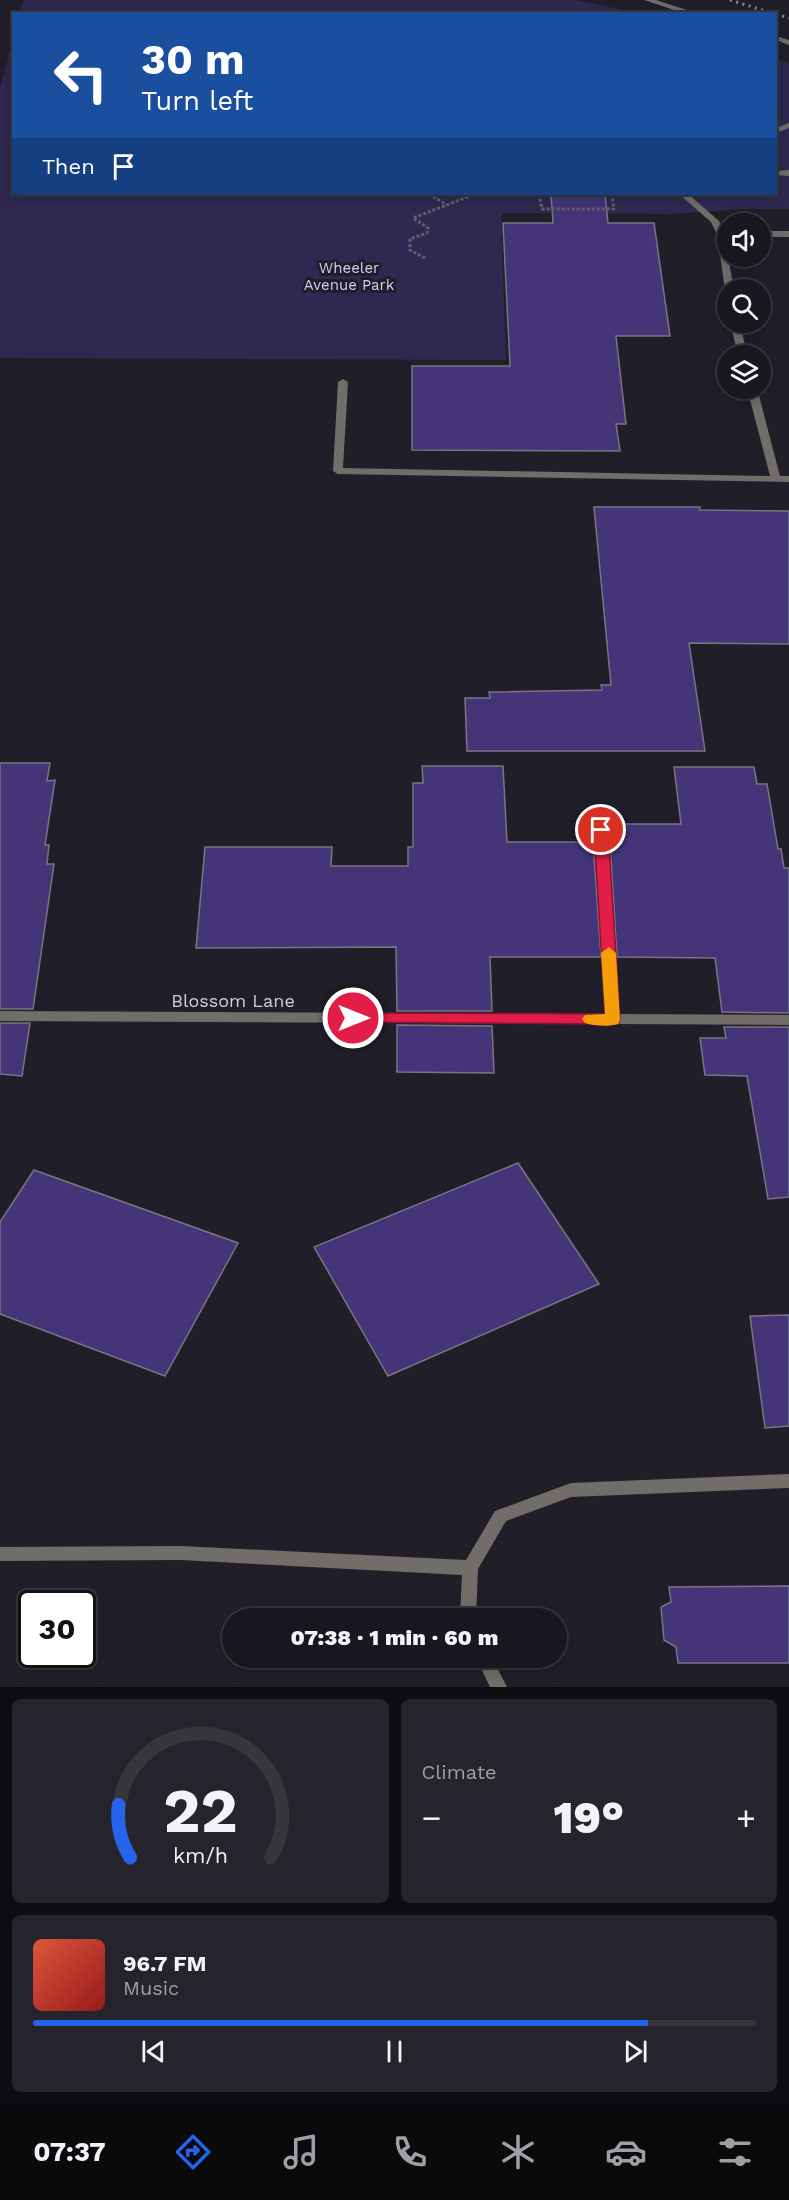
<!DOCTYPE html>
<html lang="en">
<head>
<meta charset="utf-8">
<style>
  body { margin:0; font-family:"Work Sans",sans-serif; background:#25242c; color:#f1f3f6; height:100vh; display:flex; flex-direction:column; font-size:22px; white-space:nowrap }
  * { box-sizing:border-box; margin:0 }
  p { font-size:20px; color:#9f9fa4 }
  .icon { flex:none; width:33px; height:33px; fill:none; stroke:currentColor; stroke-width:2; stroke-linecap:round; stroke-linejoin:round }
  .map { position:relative; height:1687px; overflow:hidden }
  .side { display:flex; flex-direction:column; gap:12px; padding:12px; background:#0d0d11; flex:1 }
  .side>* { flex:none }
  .hud { position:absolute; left:12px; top:12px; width:765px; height:183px; border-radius:0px; box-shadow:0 3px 15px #0003,0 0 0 2px #36363d; background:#1a4fa0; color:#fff; overflow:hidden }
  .tools { position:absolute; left:717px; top:213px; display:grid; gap:12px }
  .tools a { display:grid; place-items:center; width:54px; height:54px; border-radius:50%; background:#18171f; box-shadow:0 3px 15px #0003,0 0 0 2px #36363d; font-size:30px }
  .speed { position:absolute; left:18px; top:1590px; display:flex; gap:12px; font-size:30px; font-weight:700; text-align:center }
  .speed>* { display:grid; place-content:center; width:78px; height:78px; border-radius:50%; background:#18171f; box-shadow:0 3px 15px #0003,0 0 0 2px #36363d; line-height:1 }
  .speed .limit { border:3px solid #111; border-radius:9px; background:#fff; color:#111 }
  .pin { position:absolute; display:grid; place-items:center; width:51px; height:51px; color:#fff; margin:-26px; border:3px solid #fff; border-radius:50%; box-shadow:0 2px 6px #0007 }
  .me { position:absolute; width:66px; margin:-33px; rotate:90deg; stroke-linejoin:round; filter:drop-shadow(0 0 4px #0008) }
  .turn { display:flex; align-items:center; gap:21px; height:126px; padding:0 30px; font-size:27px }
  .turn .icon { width:78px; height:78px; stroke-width:2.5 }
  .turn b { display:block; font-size:42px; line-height:51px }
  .then { display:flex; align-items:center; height:57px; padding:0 30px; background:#0003; gap:12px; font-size:22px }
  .big { font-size:45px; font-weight:800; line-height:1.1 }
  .side .card { flex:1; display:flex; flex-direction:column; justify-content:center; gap:9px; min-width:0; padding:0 21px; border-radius:9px; background:#25242c }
  .side .dial { align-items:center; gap:0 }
  .dial svg { height:156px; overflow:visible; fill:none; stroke:#36363d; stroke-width:7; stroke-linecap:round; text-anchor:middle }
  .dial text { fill:#f1f3f6; stroke:none }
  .song { display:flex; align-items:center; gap:18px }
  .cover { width:72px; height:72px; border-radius:9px; background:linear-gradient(135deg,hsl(10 70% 55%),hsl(0 70% 35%)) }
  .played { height:6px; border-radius:3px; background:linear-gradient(90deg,#2563eb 85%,#36363d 85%) }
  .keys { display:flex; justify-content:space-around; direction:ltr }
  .heat { display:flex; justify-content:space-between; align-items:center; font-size:33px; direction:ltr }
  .side .tiles { flex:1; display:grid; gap:12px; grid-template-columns:1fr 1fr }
  .card:last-child { grid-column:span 2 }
  .trip { position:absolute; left:222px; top:1608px; width:345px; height:60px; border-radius:30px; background:#18171f; box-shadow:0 3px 15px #0003,0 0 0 2px #36363d; font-weight:800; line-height:60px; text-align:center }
  .tab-bar { display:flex; height:96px; justify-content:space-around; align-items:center; background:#0a090c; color:#9f9fa4 }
  .tab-bar .icon { width:42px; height:42px }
  .tab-bar .selected { color:#2563eb }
  .tab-bar b { font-size:27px; color:#f1f3f6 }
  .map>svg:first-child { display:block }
  .green { fill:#2f2850 }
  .building { fill:#433578; stroke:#777683; stroke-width:1.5 }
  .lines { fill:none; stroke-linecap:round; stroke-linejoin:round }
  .path { stroke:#616069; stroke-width:3; stroke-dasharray:3 2; stroke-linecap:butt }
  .service { fill:#716d68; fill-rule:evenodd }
  .minor { fill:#716d68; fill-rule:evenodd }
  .tertiary { fill:#716d68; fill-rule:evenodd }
  .rail { stroke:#8e8d96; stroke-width:3; stroke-dasharray:2 4.5; stroke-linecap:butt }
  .route { fill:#e11d48; stroke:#92132f; stroke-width:1.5 }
  .slow { fill:#f59e0b }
  .labels { text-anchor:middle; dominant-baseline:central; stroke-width:6; stroke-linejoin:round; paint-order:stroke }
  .far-park-label { font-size:15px; fill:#d1cdf6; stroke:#201f29 }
  .street-label { font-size:18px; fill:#d1d0d7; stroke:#201f29 }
</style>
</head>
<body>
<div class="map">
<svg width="789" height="1687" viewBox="0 0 789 1687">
  <rect width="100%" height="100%" fill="#201f29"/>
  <g class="green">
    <path d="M24,0h552l62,13h-618z"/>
    <path d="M13,38l1,156h762v-136l13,6v145h-46l-70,5 -169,-1 -3,2 5,145 -506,-2v-270z"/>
  </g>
  <g class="building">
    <path d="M551,194h54l3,29h46l16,113h-54l10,88h-10l4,27 -208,-1v-84h98l-7,-143h50z"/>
    <path d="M594,507h106v3l89,1v133l-100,-1 16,108h-238l-2,-53h25l-1,-6 113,-2 -1,-5h10z"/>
    <path d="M0,763h50l-3,18 8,-1 -10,65h4l-2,19h7l-21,145h-33z"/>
    <path d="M422,766h81l4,76h86l8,115h-111l2,54h-95l-1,-64 -200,1 9,-101h127l-1,19h77v-19h5v-64h10z"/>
    <path d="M674,767h80l3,17h10l11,65h3l3,19h5v145l-67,-1 -7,-54 -98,-1 -7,-115h11l-2,-18h62z"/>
    <path d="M0,1023h30l-8,53 -22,-2z"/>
    <path d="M397,1025l95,1 2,47 -97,-1z"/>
    <path d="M724,1027h65v170l-21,2 -21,-123 -42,-1 -5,-37h26z"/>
    <path d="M518,1163l81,121 -211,92 -74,-129z"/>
    <path d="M34,1170l204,73 -73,133 -165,-62v-92z"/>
    <path d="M789,1315v111l-24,2 -15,-112z"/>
    <path d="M789,1586v77h-111l-2,-16 -12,-7 -3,-33 10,-5 -2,-15z"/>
  </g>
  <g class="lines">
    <g class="path">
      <path d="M429,194l18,11"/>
      <path d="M539,194l3,15h72l-2,-15"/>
      <path d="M425,258l-15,-8v-11l17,-6 1,-5 -15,-10 62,-24h64"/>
    </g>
    <g class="service">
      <path d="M789,123v5l-13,5v-5z"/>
      <path d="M789,170v6l-13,-1v-4z"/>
      <path d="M679,194h9l31,27 6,13 3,22 6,34h-6v2l-3,-2 -8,-56 -6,-12z"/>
      <rect x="760" y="231" width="29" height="6"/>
      <path d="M730,322h9l9,34h-10z"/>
      <path d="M343,379l5,3 -5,86 427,8 -23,-88h10l23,88h9v6l-451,-8 -5,-3 5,-89z"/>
      <path d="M601,826l6,4 12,190 -1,3h-10l-1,-3 -12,-190z"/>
      <path d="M789,1474v14l-218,9 -65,24 -28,48 -2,49h-16l2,-43 -281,-15 -181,1v-14l181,-1 285,14 29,-49 76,-28z"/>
      <path d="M476,1658h16l15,29h-17z"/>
    </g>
    <path class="minor" d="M0,1011l789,4v10l-789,-4z"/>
    <g class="tertiary">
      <path d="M644,0h12l43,14h-13z"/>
      <path d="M776,36l13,4v5l-13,-5z"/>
    </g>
    <g class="rail">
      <path d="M730,0l45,14"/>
      <path d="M776,14l13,4"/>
    </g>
  </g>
  <path class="route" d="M601,825l7,5 12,190 -2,4 -270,-2 -2,-4 2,-4 5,-1 252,1 -11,-184z"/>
  <path class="slow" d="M609,947l7,6 4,67 -2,4c-10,3 -24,2 -33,-1l-3,-4 3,-4 20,-1 -4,-61z"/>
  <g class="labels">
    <g class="far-park-label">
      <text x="349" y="268">Wheeler<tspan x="349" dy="17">Avenue Park</tspan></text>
    </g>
    <g class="street-label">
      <text x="233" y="1000">Blossom Lane</text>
    </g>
  </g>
</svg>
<div class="tools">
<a><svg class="icon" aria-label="sound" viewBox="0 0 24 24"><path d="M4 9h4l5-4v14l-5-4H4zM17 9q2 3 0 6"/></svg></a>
<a><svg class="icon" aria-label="search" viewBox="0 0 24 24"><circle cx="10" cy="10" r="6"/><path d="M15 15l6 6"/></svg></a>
<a><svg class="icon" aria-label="layers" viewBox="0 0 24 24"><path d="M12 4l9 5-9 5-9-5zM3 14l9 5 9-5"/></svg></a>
</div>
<div class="speed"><div class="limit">30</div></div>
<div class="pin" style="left:601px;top:830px;background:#d93025"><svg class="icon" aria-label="arrive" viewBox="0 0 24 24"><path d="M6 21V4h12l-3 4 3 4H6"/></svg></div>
<svg class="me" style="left:353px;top:1018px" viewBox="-20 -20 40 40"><circle r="17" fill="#e11d48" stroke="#fff" stroke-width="3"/><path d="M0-11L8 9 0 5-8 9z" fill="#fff"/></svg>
<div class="trip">07:38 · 1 min · 60 m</div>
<div class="hud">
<div class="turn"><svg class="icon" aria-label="left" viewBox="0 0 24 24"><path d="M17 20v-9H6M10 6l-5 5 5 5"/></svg><div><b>30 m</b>Turn left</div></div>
<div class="then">Then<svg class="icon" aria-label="arrive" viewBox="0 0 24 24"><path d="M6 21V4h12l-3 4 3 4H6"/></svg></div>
</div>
</div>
<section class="side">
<div class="tiles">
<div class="card dial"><svg viewBox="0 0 100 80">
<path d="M14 69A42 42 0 1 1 86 69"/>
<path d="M14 69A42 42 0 0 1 8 42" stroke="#2563eb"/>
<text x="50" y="56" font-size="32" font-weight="700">22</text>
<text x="50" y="72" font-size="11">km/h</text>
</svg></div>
<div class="card"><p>Climate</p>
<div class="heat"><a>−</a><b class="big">19°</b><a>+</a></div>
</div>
<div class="card">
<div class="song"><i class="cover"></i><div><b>96.7 FM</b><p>Music</p></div></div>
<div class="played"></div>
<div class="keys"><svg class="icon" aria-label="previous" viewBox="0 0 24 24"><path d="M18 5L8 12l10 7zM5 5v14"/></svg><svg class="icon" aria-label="pause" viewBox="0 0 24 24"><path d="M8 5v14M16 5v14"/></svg><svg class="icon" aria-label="next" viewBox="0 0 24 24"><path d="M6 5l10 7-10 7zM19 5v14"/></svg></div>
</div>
</div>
</section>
<nav class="tab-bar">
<b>07:37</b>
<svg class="icon selected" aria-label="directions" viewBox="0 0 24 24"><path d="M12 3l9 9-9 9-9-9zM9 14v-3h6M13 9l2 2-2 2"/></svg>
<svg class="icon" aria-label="music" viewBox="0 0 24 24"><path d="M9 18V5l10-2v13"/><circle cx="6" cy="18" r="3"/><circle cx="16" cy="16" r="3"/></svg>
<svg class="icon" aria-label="phone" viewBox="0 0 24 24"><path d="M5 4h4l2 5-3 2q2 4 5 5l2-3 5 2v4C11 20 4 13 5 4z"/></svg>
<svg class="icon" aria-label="climate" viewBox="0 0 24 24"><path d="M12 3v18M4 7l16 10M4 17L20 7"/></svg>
<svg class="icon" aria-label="car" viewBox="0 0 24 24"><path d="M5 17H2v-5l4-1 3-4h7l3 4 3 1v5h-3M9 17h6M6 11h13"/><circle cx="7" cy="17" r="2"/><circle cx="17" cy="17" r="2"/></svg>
<svg class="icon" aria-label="filters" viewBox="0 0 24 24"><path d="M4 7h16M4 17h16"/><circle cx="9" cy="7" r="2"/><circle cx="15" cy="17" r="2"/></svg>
</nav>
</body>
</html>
